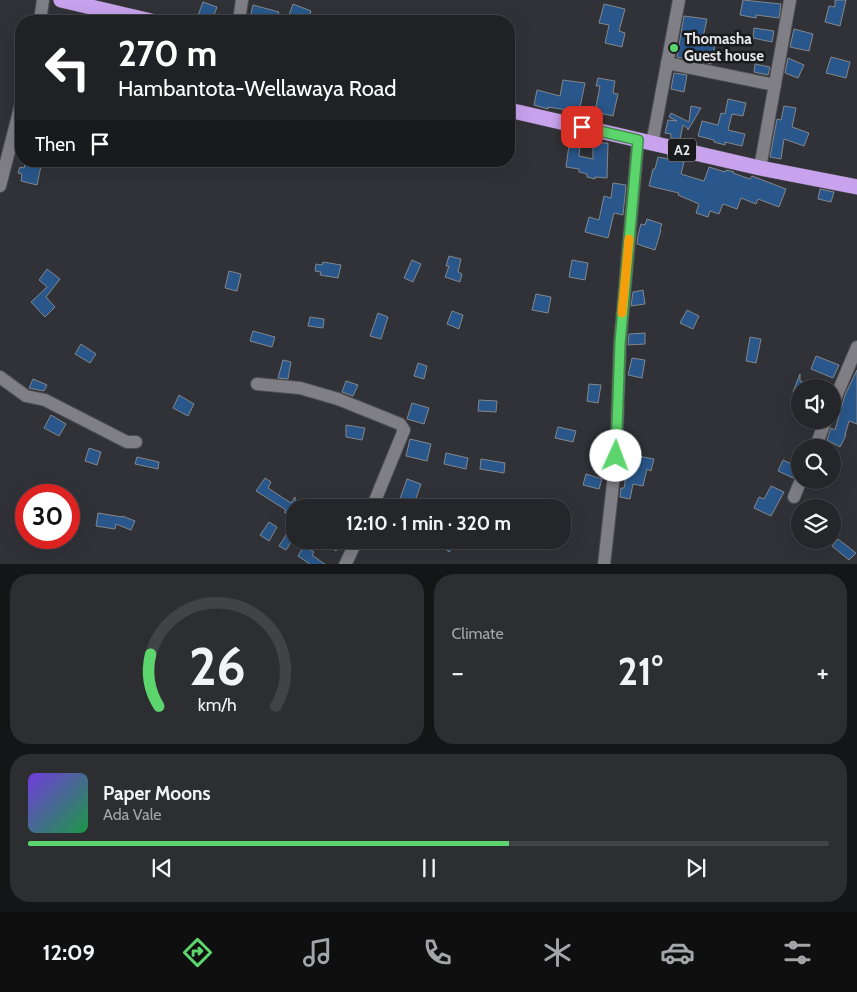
<!DOCTYPE html>
<html lang="en">
<head>
<meta charset="utf-8">
<style>
  body { margin:0; font-family:Cabin,sans-serif; background:#2d2e31; color:#f1f3f6; height:100vh; display:flex; flex-direction:column; font-size:19px; white-space:nowrap }
  * { box-sizing:border-box; margin:0 }
  p { font-size:16px; color:#a3a5a8 }
  .icon { flex:none; width:28px; height:28px; fill:none; stroke:currentColor; stroke-width:2; stroke-linecap:round; stroke-linejoin:round }
  .map { position:relative; height:564px; overflow:hidden }
  .sheet { display:flex; flex-direction:column; gap:10px; padding:10px; background:#141517; flex:1 }
  .sheet>* { flex:none }
  .top-card { position:absolute; left:15px; top:15px; width:500px; height:152px; border-radius:20px; box-shadow:0 5px 20px #0002,0 0 0 1px #424346; background:#202124; color:#fff; overflow:hidden }
  .buttons { position:absolute; left:791px; top:379px; display:grid; gap:10px }
  .buttons a { display:grid; place-items:center; width:50px; height:50px; border-radius:50%; background:#252629; box-shadow:0 5px 20px #0002,0 0 0 1px #424346; font-size:25px }
  .speed { position:absolute; left:15px; top:484px; display:flex; gap:10px; font-size:25px; font-weight:700; text-align:center }
  .speed>* { display:grid; place-content:center; width:65px; height:65px; border-radius:50%; background:#252629; box-shadow:0 5px 20px #0002,0 0 0 1px #424346; line-height:1 }
  .speed .limit { border:8px solid #d22; background:#fff; color:#111 }
  .pin { position:absolute; display:grid; place-items:center; width:42px; height:42px; color:#fff; margin:-21px; border-radius:10px; box-shadow:0 2px 8px #0006 }
  .me { position:absolute; width:55px; margin:-28px; rotate:2deg; stroke-linejoin:round; filter:drop-shadow(0 0 4px #0008) }
  .turn { display:flex; align-items:center; gap:18px; height:105px; padding:0 20px; font-size:22px }
  .turn .icon { width:65px; height:65px; stroke-width:2.5 }
  .turn b { display:block; font-size:35px; line-height:42px }
  .then { display:flex; align-items:center; height:48px; padding:0 20px; background:#0003; gap:10px; font-size:19px }
  .big { font-size:38px; font-weight:800; line-height:1.1 }
  .sheet .tile { flex:1; display:flex; flex-direction:column; justify-content:center; gap:8px; min-width:0; padding:0 18px; border-radius:20px; background:#2d2e31 }
  .sheet .dial { align-items:center; gap:0 }
  .dial svg { height:130px; overflow:visible; fill:none; stroke:#424346; stroke-width:7; stroke-linecap:round; text-anchor:middle }
  .dial text { fill:#f1f3f6; stroke:none }
  .song { display:flex; align-items:center; gap:15px }
  .cover { width:60px; height:60px; border-radius:8px; background:linear-gradient(135deg,hsl(260 70% 55%),hsl(140 70% 35%)) }
  .played { height:5px; border-radius:2px; background:linear-gradient(90deg,#5cd56d 60%,#424346 60%) }
  .keys { display:flex; justify-content:space-around; direction:ltr }
  .heat { display:flex; justify-content:space-between; align-items:center; font-size:28px; direction:ltr }
  .sheet .tiles { flex:1; display:grid; gap:10px; grid-template-columns:1fr 1fr }
  .tile:last-child { grid-column:span 2 }
  .trip { position:absolute; left:286px; top:499px; width:285px; height:50px; border-radius:20px; background:#252629; box-shadow:0 5px 20px #0002,0 0 0 1px #424346; font-weight:800; line-height:50px; text-align:center }
  .menu { display:flex; height:80px; justify-content:space-around; align-items:center; background:#0f0f10; color:#a3a5a8 }
  .menu .icon { width:35px; height:35px }
  .menu .on { color:#5cd56d }
  .menu b { font-size:22px; color:#f1f3f6 }
  .map>svg:first-child { display:block }
  .building { fill:#29578b; stroke:#83878c }
  .lines { fill:none; stroke-linecap:round; stroke-linejoin:round }
  .minor-casing { stroke:#4f5054; stroke-width:14 }
  .highway-casing { stroke:#4f5054; stroke-width:16 }
  .minor { stroke:#7f7f85; stroke-width:12 }
  .highway { stroke:#c8a2ed; stroke-width:15 }
  .route-casing { stroke:#3c8a47; stroke-width:12 }
  .route { stroke:#5cd56d; stroke-width:9 }
  .slow { stroke:#f59e0b; stroke-width:9 }
  .poi-dot { fill:#5cd56d; stroke:#191a1c; stroke-width:2 }
  .labels { text-anchor:middle; dominant-baseline:central; stroke-width:5; stroke-linejoin:round; paint-order:stroke }
  .shield { fill:#191a1c; stroke:#aaaaae; stroke-width:1 }
  .shield-label { font-size:14px; font-weight:bold; fill:#e8e8ec }
  .poi-label { font-size:15px; font-weight:bold; fill:#e8e8ec; stroke:#191a1c; text-anchor:start }
</style>
</head>
<body>
<div class="map">
<svg width="857" height="565" viewBox="0 0 857 565">
  <rect width="100%" height="100%" fill="#313237"/>
  <g class="building">
    <path d="M743,0l38,4 -2,14 -23,-3v3l-16,-3z"/>
    <path d="M835,0h11l-6,26 -15,-4 4,-16 6,1z"/>
    <path d="M203,2l14,5 -5,14h-6l-9,-3z"/>
    <path d="M293,4l18,7 -3,10 -19,-6z"/>
    <path d="M604,4l21,5 -6,22 6,2 -3,14 -17,-4 4,-18 -10,-2z"/>
    <path d="M253,5l26,7 -3,9h-15l-11,-3z"/>
    <path d="M684,16l23,3 -5,23 13,1 -3,21 -35,-7z"/>
    <path d="M754,28l20,3 -2,11 -19,-4z"/>
    <path d="M794,29l19,5 -4,17 -19,-4z"/>
    <path d="M831,57l19,5 -4,16 -20,-5z"/>
    <path d="M788,58l16,7 -6,13 -13,-5z"/>
    <path d="M755,64l15,3 -2,8 -14,-3z"/>
    <path d="M674,73l13,2 -3,17 -13,-3z"/>
    <path d="M598,78l17,3 -2,12 5,1 -5,22 -18,-4 5,-26h-4z"/>
    <path d="M563,80l22,3 -6,29 -31,-5v2l-14,-4 3,-15 23,6z"/>
    <path d="M728,99l18,4 -3,13 -11,-2 -4,16 17,4 -3,12 -17,-4v3l-11,-3v-2l-16,-4 4,-15 16,4 3,-12 4,1z"/>
    <path d="M691,106l10,2 -13,22v-1l-5,-4 -3,14 -9,-1v-4l-6,-1 3,-13 9,1 -8,-4 2,-4 18,9z"/>
    <path d="M784,106l12,2 -4,19 17,6 -5,13 -20,-7 -3,20 -11,-2 7,-38 4,1z"/>
    <path d="M593,143h15l-1,35 -12,-1v2l-8,-2v-3l-8,-2v-3l-13,-2 3,-22 11,1 -1,10 14,3z"/>
    <path d="M658,157l26,5 -3,12 23,7 5,-14 16,5 1,-2 8,2 -1,1 17,6 2,-3 34,13 -7,18 -21,-8 -2,5 -15,-6 -4,11 -14,-5 -4,10 -9,-3 -2,6 -12,-4 3,-9 -21,-9 1,-2 -30,-7 4,-17h2z"/>
    <path d="M26,161h16l-5,24 -16,-4 1,-7 -4,-1 2,-6 4,1z"/>
    <path d="M613,183l13,2 -3,30 -9,-2 -6,25 -23,-6 4,-15 10,3 5,-24 7,2z"/>
    <path d="M820,189l14,3 -3,10 -13,-3z"/>
    <path d="M647,219l15,5 -2,5 1,1 -6,20 -18,-6 1,-9 3,-11 4,1z"/>
    <path d="M449,256l12,3 -3,13 4,2 -2,8 -15,-5 4,-11h-3z"/>
    <path d="M412,260l9,4 -8,18 -9,-4z"/>
    <path d="M572,260l16,3 -3,17 -16,-3z"/>
    <path d="M323,262l18,3 -3,13 -18,-3 1,-3 -6,-1 1,-7 6,1z"/>
    <path d="M47,269l13,10 -14,18 9,10 -10,10 -14,-15 16,-15 -8,-7z"/>
    <path d="M229,271l12,3 -4,17 -12,-3z"/>
    <path d="M643,290l2,14 -14,2 2,-14z"/>
    <path d="M536,294l15,3 -3,16 -16,-3z"/>
    <path d="M687,310l12,6 -6,13 -13,-6z"/>
    <path d="M452,311l11,4 -4,14 -12,-5z"/>
    <path d="M378,313l10,4 -7,22 -11,-3z"/>
    <path d="M310,317l14,2 -1,9 -15,-2z"/>
    <path d="M253,331l22,6 -3,10 -22,-6z"/>
    <path d="M645,333v11l-17,1 1,-11z"/>
    <path d="M750,337l11,2 -5,24 -10,-2z"/>
    <path d="M81,344l15,10 -6,9 -15,-9z"/>
    <path d="M816,356l23,9 -6,13 -22,-9z"/>
    <path d="M632,358l13,2 -3,18 -14,-3z"/>
    <path d="M283,360l8,2 -3,17 -10,-1z"/>
    <path d="M418,363l9,3 -3,13 -10,-3z"/>
    <path d="M857,370v54l-8,-3 -4,14h1l-6,12 -13,-7 4,-12 4,2 10,-35z"/>
    <path d="M800,374v7l15,6 -15,1v7l-7,-3z"/>
    <path d="M33,379l14,6 -3,6 -15,-3z"/>
    <path d="M346,381l12,4 -5,11 -11,-4z"/>
    <path d="M589,384l12,1 -3,18 -11,-2z"/>
    <path d="M179,395l15,9 -6,12 -15,-8z"/>
    <path d="M479,400l18,1 -1,11 -18,-1z"/>
    <path d="M412,403l17,5 -5,16 -17,-5z"/>
    <path d="M51,415l15,9 -7,12 -15,-8z"/>
    <path d="M346,425l19,3 -3,12 -16,-3z"/>
    <path d="M558,427l18,4 -3,11 -18,-4z"/>
    <path d="M410,439l21,5 -4,17 -21,-5z"/>
    <path d="M89,448l12,4 -4,13 -12,-4z"/>
    <path d="M446,453l22,5 -2,11 -22,-5z"/>
    <path d="M638,456l16,3 -3,12 -4,-2 -4,17 -10,-2 -3,15 -10,-2 1,-9h3l3,-18 7,1z"/>
    <path d="M137,457l22,5 -1,7 -23,-5z"/>
    <path d="M481,459l24,4 -1,10 -24,-4z"/>
    <path d="M783,460l17,8v4l-4,2 -3,4 -15,-7z"/>
    <path d="M586,474l16,5 -3,10 -16,-4z"/>
    <path d="M265,478l6,4 -3,6 23,15 4,-6v3l11,8h-11v5l-3,5 -8,-6 2,-2 -30,-19z"/>
    <path d="M407,479l14,5 -7,20 -14,-5z"/>
    <path d="M771,486l13,6 -13,24 -17,-8 5,-11 5,2z"/>
    <path d="M511,500l24,5 -1,3h-25z"/>
    <path d="M98,513l24,4v-1l13,5 -4,9 -15,-6 -1,5 -19,-3z"/>
    <path d="M269,522l8,5 -8,14 -9,-6z"/>
    <path d="M288,532l7,4 -9,14 -7,-4z"/>
    <path d="M838,539l18,14 -7,7 -17,-14z"/>
    <path d="M321,540h22l-7,11z"/>
    <path d="M436,540h24l-11,12z"/>
    <path d="M304,546l10,6 -2,3 14,10h-15l-13,-9z"/>
  </g>
  <g class="lines">
    <g class="minor-casing">
      <g id="minor">
        <path d="M40,21l3,-21"/>
        <path d="M239,21l3,-21"/>
        <path d="M667,63l108,22"/>
        <path d="M652,144l27,-144"/>
        <path d="M760,168l30,-168"/>
        <path d="M0,186l21,-82"/>
        <path d="M0,377l26,19 19,4 82,42h9"/>
        <path d="M257,384l43,4 38,11 62,25 4,6 -32,78"/>
        <path d="M832,406l25,-59"/>
        <path d="M815,448l11,-28"/>
        <path d="M794,497l7,-17"/>
        <path d="M345,565l12,-25"/>
        <path d="M604,565l12,-109 4,-113 18,-203"/>
      </g>
    </g>
    <g class="highway-casing">
      <g id="highway">
        <path d="M61,0l90,21"/>
        <path d="M509,110l251,58 97,19"/>
      </g>
    </g>
    <use href="#minor" class="minor"/>
    <use href="#highway" class="highway"/>
  </g>
  <g class="lines">
    <g class="route-casing">
      <path id="route" d="M582,127l56,13 -18,203 -4,113"/>
    </g>
    <use href="#route" class="route"/>
    <path class="slow" d="M622,313l7,-74"/>
  </g>
  <circle class="poi-dot" cx="674" cy="48" r="5"/>
  <g class="labels">
    <rect class="shield" x="668" y="138.5" width="28" height="23" rx="4"/>
    <g class="shield-label">
      <text x="682" y="150">A2</text>
    </g>
    <g class="poi-label">
      <text x="684" y="39">Thomasha<tspan x="684" dy="17">Guest house</tspan></text>
    </g>
  </g>
</svg>
<div class="buttons">
<a><svg class="icon" aria-label="sound" viewBox="0 0 24 24"><path d="M4 9h4l5-4v14l-5-4H4zM17 9q2 3 0 6"/></svg></a>
<a><svg class="icon" aria-label="search" viewBox="0 0 24 24"><circle cx="10" cy="10" r="6"/><path d="M15 15l6 6"/></svg></a>
<a><svg class="icon" aria-label="layers" viewBox="0 0 24 24"><path d="M12 4l9 5-9 5-9-5zM3 14l9 5 9-5"/></svg></a>
</div>
<div class="speed"><div class="limit">30</div></div>
<div class="pin" style="left:582px;top:127px;background:#d93025"><svg class="icon" aria-label="arrive" viewBox="0 0 24 24"><path d="M6 21V4h12l-3 4 3 4H6"/></svg></div>
<svg class="me" style="left:616px;top:456px" viewBox="-20 -20 40 40"><circle r="19" fill="#fff"/><path d="M0-13L10 11 0 6-10 11z" fill="#5cd56d"/></svg>
<div class="trip">12:10 · 1 min · 320 m</div>
<div class="top-card">
<div class="turn"><svg class="icon" aria-label="left" viewBox="0 0 24 24"><path d="M17 20v-9H6M10 6l-5 5 5 5"/></svg><div><b>270 m</b>Hambantota-Wellawaya Road</div></div>
<div class="then">Then<svg class="icon" aria-label="arrive" viewBox="0 0 24 24"><path d="M6 21V4h12l-3 4 3 4H6"/></svg></div>
</div>
</div>
<section class="sheet">
<div class="tiles">
<div class="tile dial"><svg viewBox="0 0 100 80">
<path d="M14 69A42 42 0 1 1 86 69"/>
<path d="M14 69A42 42 0 0 1 9 37" stroke="#5cd56d"/>
<text x="50" y="56" font-size="32" font-weight="700">26</text>
<text x="50" y="72" font-size="11">km/h</text>
</svg></div>
<div class="tile"><p>Climate</p>
<div class="heat"><a>−</a><b class="big">21°</b><a>+</a></div>
</div>
<div class="tile">
<div class="song"><i class="cover"></i><div><b>Paper Moons</b><p>Ada Vale</p></div></div>
<div class="played"></div>
<div class="keys"><svg class="icon" aria-label="previous" viewBox="0 0 24 24"><path d="M18 5L8 12l10 7zM5 5v14"/></svg><svg class="icon" aria-label="pause" viewBox="0 0 24 24"><path d="M8 5v14M16 5v14"/></svg><svg class="icon" aria-label="next" viewBox="0 0 24 24"><path d="M6 5l10 7-10 7zM19 5v14"/></svg></div>
</div>
</div>
</section>
<nav class="menu">
<b>12:09</b>
<svg class="icon on" aria-label="directions" viewBox="0 0 24 24"><path d="M12 3l9 9-9 9-9-9zM9 14v-3h6M13 9l2 2-2 2"/></svg>
<svg class="icon" aria-label="music" viewBox="0 0 24 24"><path d="M9 18V5l10-2v13"/><circle cx="6" cy="18" r="3"/><circle cx="16" cy="16" r="3"/></svg>
<svg class="icon" aria-label="phone" viewBox="0 0 24 24"><path d="M5 4h4l2 5-3 2q2 4 5 5l2-3 5 2v4C11 20 4 13 5 4z"/></svg>
<svg class="icon" aria-label="climate" viewBox="0 0 24 24"><path d="M12 3v18M4 7l16 10M4 17L20 7"/></svg>
<svg class="icon" aria-label="car" viewBox="0 0 24 24"><path d="M5 17H2v-5l4-1 3-4h7l3 4 3 1v5h-3M9 17h6M6 11h13"/><circle cx="7" cy="17" r="2"/><circle cx="17" cy="17" r="2"/></svg>
<svg class="icon" aria-label="filters" viewBox="0 0 24 24"><path d="M4 7h16M4 17h16"/><circle cx="9" cy="7" r="2"/><circle cx="15" cy="17" r="2"/></svg>
</nav>
</body>
</html>
